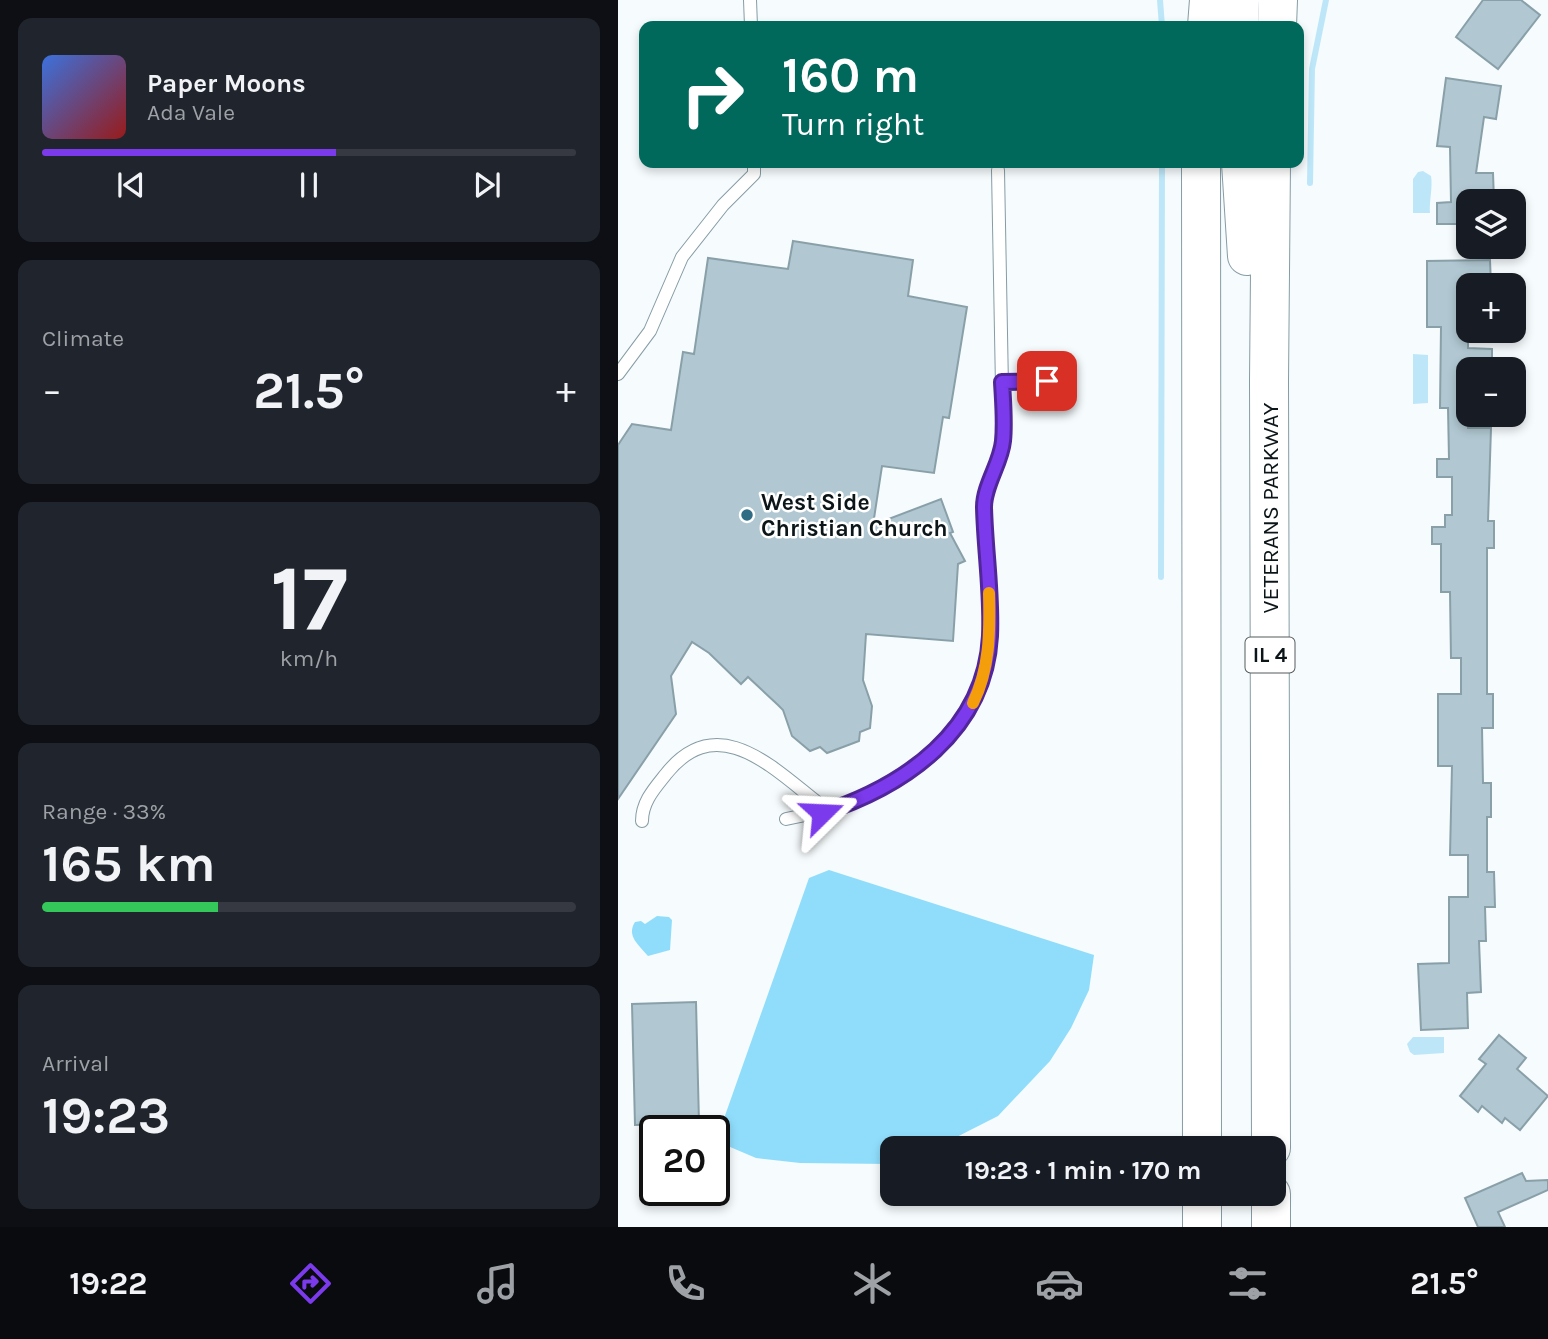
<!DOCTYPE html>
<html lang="en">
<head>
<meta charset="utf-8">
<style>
  body { margin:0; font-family:Karla,sans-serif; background:#20242c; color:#f1f3f6; height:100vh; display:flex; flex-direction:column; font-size:26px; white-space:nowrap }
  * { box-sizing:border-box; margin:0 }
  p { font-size:23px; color:#9ea1a6 }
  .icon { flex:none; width:38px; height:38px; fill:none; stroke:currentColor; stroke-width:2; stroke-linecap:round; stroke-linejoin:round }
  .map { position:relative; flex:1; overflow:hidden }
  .side { display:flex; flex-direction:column; gap:18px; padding:18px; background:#0d0f14; width:618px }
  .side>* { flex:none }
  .guide { position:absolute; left:21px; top:21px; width:665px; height:147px; border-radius:14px; box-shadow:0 4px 10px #0003; background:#00695c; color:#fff; overflow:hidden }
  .tools { position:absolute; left:838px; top:189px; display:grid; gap:14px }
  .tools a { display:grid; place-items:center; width:70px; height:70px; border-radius:14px; background:#171b24; box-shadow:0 4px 10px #0003; font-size:35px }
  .speed { position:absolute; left:21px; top:1115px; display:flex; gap:14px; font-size:35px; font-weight:700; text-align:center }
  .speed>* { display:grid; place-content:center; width:91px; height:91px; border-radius:50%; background:#171b24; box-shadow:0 4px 10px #0003; line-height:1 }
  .speed .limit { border:4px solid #111; border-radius:10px; background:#fff; color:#111 }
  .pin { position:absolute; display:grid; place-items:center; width:60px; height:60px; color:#fff; margin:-30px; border-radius:14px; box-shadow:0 4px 10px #0006 }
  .me { position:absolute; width:77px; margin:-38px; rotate:69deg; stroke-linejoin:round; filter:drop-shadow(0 0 5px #0008) }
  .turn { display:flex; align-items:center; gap:24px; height:147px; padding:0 28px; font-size:32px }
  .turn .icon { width:91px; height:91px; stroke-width:2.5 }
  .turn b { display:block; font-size:49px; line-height:60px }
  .big { font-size:52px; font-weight:700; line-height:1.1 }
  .side .card { flex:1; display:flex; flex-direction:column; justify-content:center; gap:10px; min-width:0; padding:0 24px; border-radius:14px; background:#20242c }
  .side .dial { align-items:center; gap:0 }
  .dial b { font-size:91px; line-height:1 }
  .song { display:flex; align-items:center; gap:21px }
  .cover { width:84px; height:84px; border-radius:10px; background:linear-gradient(135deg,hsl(220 70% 55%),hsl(0 70% 35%)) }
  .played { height:7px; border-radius:4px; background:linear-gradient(90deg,#7c3aed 55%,#363941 55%) }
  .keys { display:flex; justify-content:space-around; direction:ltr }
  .heat { display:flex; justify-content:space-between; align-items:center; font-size:38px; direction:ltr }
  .charge { height:10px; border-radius:5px; background:linear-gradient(90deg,#34c759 33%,#363941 0) }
  .trip { position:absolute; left:262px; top:1136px; width:406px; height:70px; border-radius:14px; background:#171b24; box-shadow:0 4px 10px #0003; font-weight:700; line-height:70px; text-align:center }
  .tab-bar { display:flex; height:112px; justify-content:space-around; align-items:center; background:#090b0e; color:#9ea1a6 }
  .tab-bar .icon { width:49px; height:49px }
  .tab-bar .current { color:#7c3aed }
  .tab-bar b { font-size:32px; color:#f1f3f6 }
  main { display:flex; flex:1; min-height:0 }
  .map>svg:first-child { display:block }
  .green { fill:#90ddfb }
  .water { fill:#bde7f9 }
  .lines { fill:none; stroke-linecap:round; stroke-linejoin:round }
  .stream { stroke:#bde7f9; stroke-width:6 }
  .building { fill:#b1c8d2; stroke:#89a0a9; stroke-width:2 }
  .lane-casing { stroke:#869ca5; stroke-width:14 }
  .highway-casing { stroke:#869ca5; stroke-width:40 }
  .lane { stroke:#fff; stroke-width:12 }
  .highway { stroke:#fff; stroke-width:38 }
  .route-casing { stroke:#51269a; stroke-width:18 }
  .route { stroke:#7c3aed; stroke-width:12 }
  .slow { stroke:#f59e0b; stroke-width:12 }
  .poi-dot { fill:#306d84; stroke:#fff; stroke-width:2.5 }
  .labels { text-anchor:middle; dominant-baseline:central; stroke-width:5; stroke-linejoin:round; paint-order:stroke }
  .shield { fill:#fff; stroke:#555b5d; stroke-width:2 }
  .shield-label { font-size:21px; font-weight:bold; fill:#0c1518 }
  .poi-label { font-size:23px; font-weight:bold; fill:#0c1518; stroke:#fff; text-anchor:start }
  .street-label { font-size:23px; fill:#0c1518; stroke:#fff }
</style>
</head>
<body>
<main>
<section class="side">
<div class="card">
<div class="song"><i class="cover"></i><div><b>Paper Moons</b><p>Ada Vale</p></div></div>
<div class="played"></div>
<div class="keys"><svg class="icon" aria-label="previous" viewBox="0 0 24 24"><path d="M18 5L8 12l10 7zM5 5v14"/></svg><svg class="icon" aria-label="pause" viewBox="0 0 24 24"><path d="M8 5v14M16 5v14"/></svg><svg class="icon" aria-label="next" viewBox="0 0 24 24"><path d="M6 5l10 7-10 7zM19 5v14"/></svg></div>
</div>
<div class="card"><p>Climate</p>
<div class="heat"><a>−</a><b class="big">21.5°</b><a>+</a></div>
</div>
<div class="card dial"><b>17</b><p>km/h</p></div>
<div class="card"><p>Range · 33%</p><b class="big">165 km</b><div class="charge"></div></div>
<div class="card"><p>Arrival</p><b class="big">19:23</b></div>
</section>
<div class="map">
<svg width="931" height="1227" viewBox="0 0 931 1227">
  <rect width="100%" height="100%" fill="#f6fbfd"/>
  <g class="green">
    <path d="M211,870l265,85 -5,35 -18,38 -21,33 -52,55 -63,32h-42v14l-5,2 -88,-1 -44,-5 -40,-17 93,-263z"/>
    <path d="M39,916l12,1 3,3 -2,30 -22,6c-9,-11 -22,-20 -13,-34l6,-1 4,3z"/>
  </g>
  <g class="water">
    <path d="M805,171l8,5c2,11 -2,25 -1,37h-17v-34l5,-7z"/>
    <path d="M795,354l15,1v48l-15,1z"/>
    <path d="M795,1037h31v16l-30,2 -4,-3 -3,-8z"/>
  </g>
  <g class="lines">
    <g class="stream">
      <path d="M542,0l2,26"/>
      <path d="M692,183l2,-114 14,-69"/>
      <path d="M543,577l1,-414"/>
    </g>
  </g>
  <g class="building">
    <path d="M865,0h38l19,15 -42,54 -42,-32z"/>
    <path d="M828,78l55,8 -5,33 -12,-2 -8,56h17l1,28h-26v23h-31v-21l14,-1 -1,-55 -13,-1z"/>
    <path d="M175,241l120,19 -5,36 59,11 -18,111 -6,-1 -9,56 -52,-7 -9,59 68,-26 12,33 -3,1 15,28 -7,3 -5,77 -87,-7 -3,46 9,26 -2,22 -10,4 -1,9 -32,12 -7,-6 -10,4 -18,-15 -9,-26 -5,-5 -30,-28 -7,7 -32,-31 -17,-11 -21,34 5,38 -58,85v-354l14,-21 39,6 12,-78 11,2 14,-96 80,11z"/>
    <path d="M872,260l1,25h-23v63l24,1v20h-24v59h23l-3,93h6v27h-7v146h6v34h-11l1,55h8v34h-4v55h7l1,35h-10l1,34h-7l2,51 -14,1 1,35 -47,2 -3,-66 31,-1v-66h19v-42h-18l2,-89h-14v-72h23v-36h-10l-1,-66h-9v-48h-9v-17h13v-12h7v-38h-15v-18h12l-1,-51h-8l1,-81h-14v-66z"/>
    <path d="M78,1002l3,121 -64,2 -3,-121z"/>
    <path d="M881,1035l27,23 -9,11 31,27 -28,34 -15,-12 -3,5 -20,-17 -4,6 -18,-16 26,-32 -7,-5z"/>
    <path d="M904,1173l4,8 22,-1v10l-50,22 7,15h-27l-13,-29z"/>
  </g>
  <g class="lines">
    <g class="lane-casing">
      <g id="lane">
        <path d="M132,0l1,26"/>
        <path d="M0,374l32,-43 32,-74 41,-52 31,-31v-11"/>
        <path d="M384,382l45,-1"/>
        <path d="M168,819l53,-11 69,-35 28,-21 14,-16 24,-35 8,-18 8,-47 -6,-132 19,-62 -5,-272"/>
        <path d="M24,821c0,-19 12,-32 24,-47 51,-64 106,-7 152,29l4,10"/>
      </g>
    </g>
    <g class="highway-casing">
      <g id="highway">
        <path d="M589,26l2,-26"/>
        <path d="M621,26l1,-26"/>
        <path d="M659,26l1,-26"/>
        <path d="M583,163l1,985"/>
        <path d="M623,163l6,93"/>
        <path d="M653,1148l-2,-767 2,-218"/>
        <path d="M584,1194v33"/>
        <path d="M653,1194v33"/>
      </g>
    </g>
    <use href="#lane" class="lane"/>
    <use href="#highway" class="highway"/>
  </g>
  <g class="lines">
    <g class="route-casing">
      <path id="route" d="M204,813c83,-27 163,-82 168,-177 2,-43 -5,-86 -6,-129 0,-22 17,-44 19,-66 2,-19 0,-40 -1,-59l45,-1"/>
    </g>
    <use href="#route" class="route"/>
    <path class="slow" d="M355,703c17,-35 17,-71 16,-110"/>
  </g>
  <circle class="poi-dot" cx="129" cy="515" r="7"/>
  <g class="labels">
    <rect class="shield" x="627.5" y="637.5" width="49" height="35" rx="5"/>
    <g class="shield-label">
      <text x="652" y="655">IL 4</text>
    </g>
    <g class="poi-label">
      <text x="143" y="502">West Side<tspan x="143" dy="26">Christian Church</tspan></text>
    </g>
    <g class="street-label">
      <text transform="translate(652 508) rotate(-90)">VETERANS PARKWAY</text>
    </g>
  </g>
</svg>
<div class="tools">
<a><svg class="icon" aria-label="layers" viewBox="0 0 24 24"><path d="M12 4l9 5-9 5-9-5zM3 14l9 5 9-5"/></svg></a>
<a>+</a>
<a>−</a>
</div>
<div class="speed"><div class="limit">20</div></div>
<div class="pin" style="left:429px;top:381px;background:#d93025"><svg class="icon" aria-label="arrive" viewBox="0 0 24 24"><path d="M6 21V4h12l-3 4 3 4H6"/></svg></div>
<svg class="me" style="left:204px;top:813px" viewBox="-20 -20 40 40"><path d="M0-17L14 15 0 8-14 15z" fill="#7c3aed" stroke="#fff" stroke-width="4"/></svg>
<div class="trip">19:23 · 1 min · 170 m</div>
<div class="guide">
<div class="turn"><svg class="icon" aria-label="right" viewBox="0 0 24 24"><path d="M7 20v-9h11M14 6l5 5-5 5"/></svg><div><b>160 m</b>Turn right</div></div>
</div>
</div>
</main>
<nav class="tab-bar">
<b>19:22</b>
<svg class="icon current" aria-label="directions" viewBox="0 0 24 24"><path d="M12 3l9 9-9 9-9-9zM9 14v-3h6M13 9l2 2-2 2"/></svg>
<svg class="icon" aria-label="music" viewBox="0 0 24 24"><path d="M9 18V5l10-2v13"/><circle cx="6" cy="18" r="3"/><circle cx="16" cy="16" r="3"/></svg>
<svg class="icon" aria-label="phone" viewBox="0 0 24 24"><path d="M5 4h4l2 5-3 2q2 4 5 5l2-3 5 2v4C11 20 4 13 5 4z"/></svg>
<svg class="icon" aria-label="climate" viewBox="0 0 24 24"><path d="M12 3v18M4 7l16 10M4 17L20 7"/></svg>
<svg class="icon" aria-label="car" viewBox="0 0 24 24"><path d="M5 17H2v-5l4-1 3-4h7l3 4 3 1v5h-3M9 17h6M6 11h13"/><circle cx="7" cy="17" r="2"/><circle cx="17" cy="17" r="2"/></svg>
<svg class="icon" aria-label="filters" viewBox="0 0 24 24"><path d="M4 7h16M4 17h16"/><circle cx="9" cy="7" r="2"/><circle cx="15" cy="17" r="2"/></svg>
<b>21.5°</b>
</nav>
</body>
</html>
